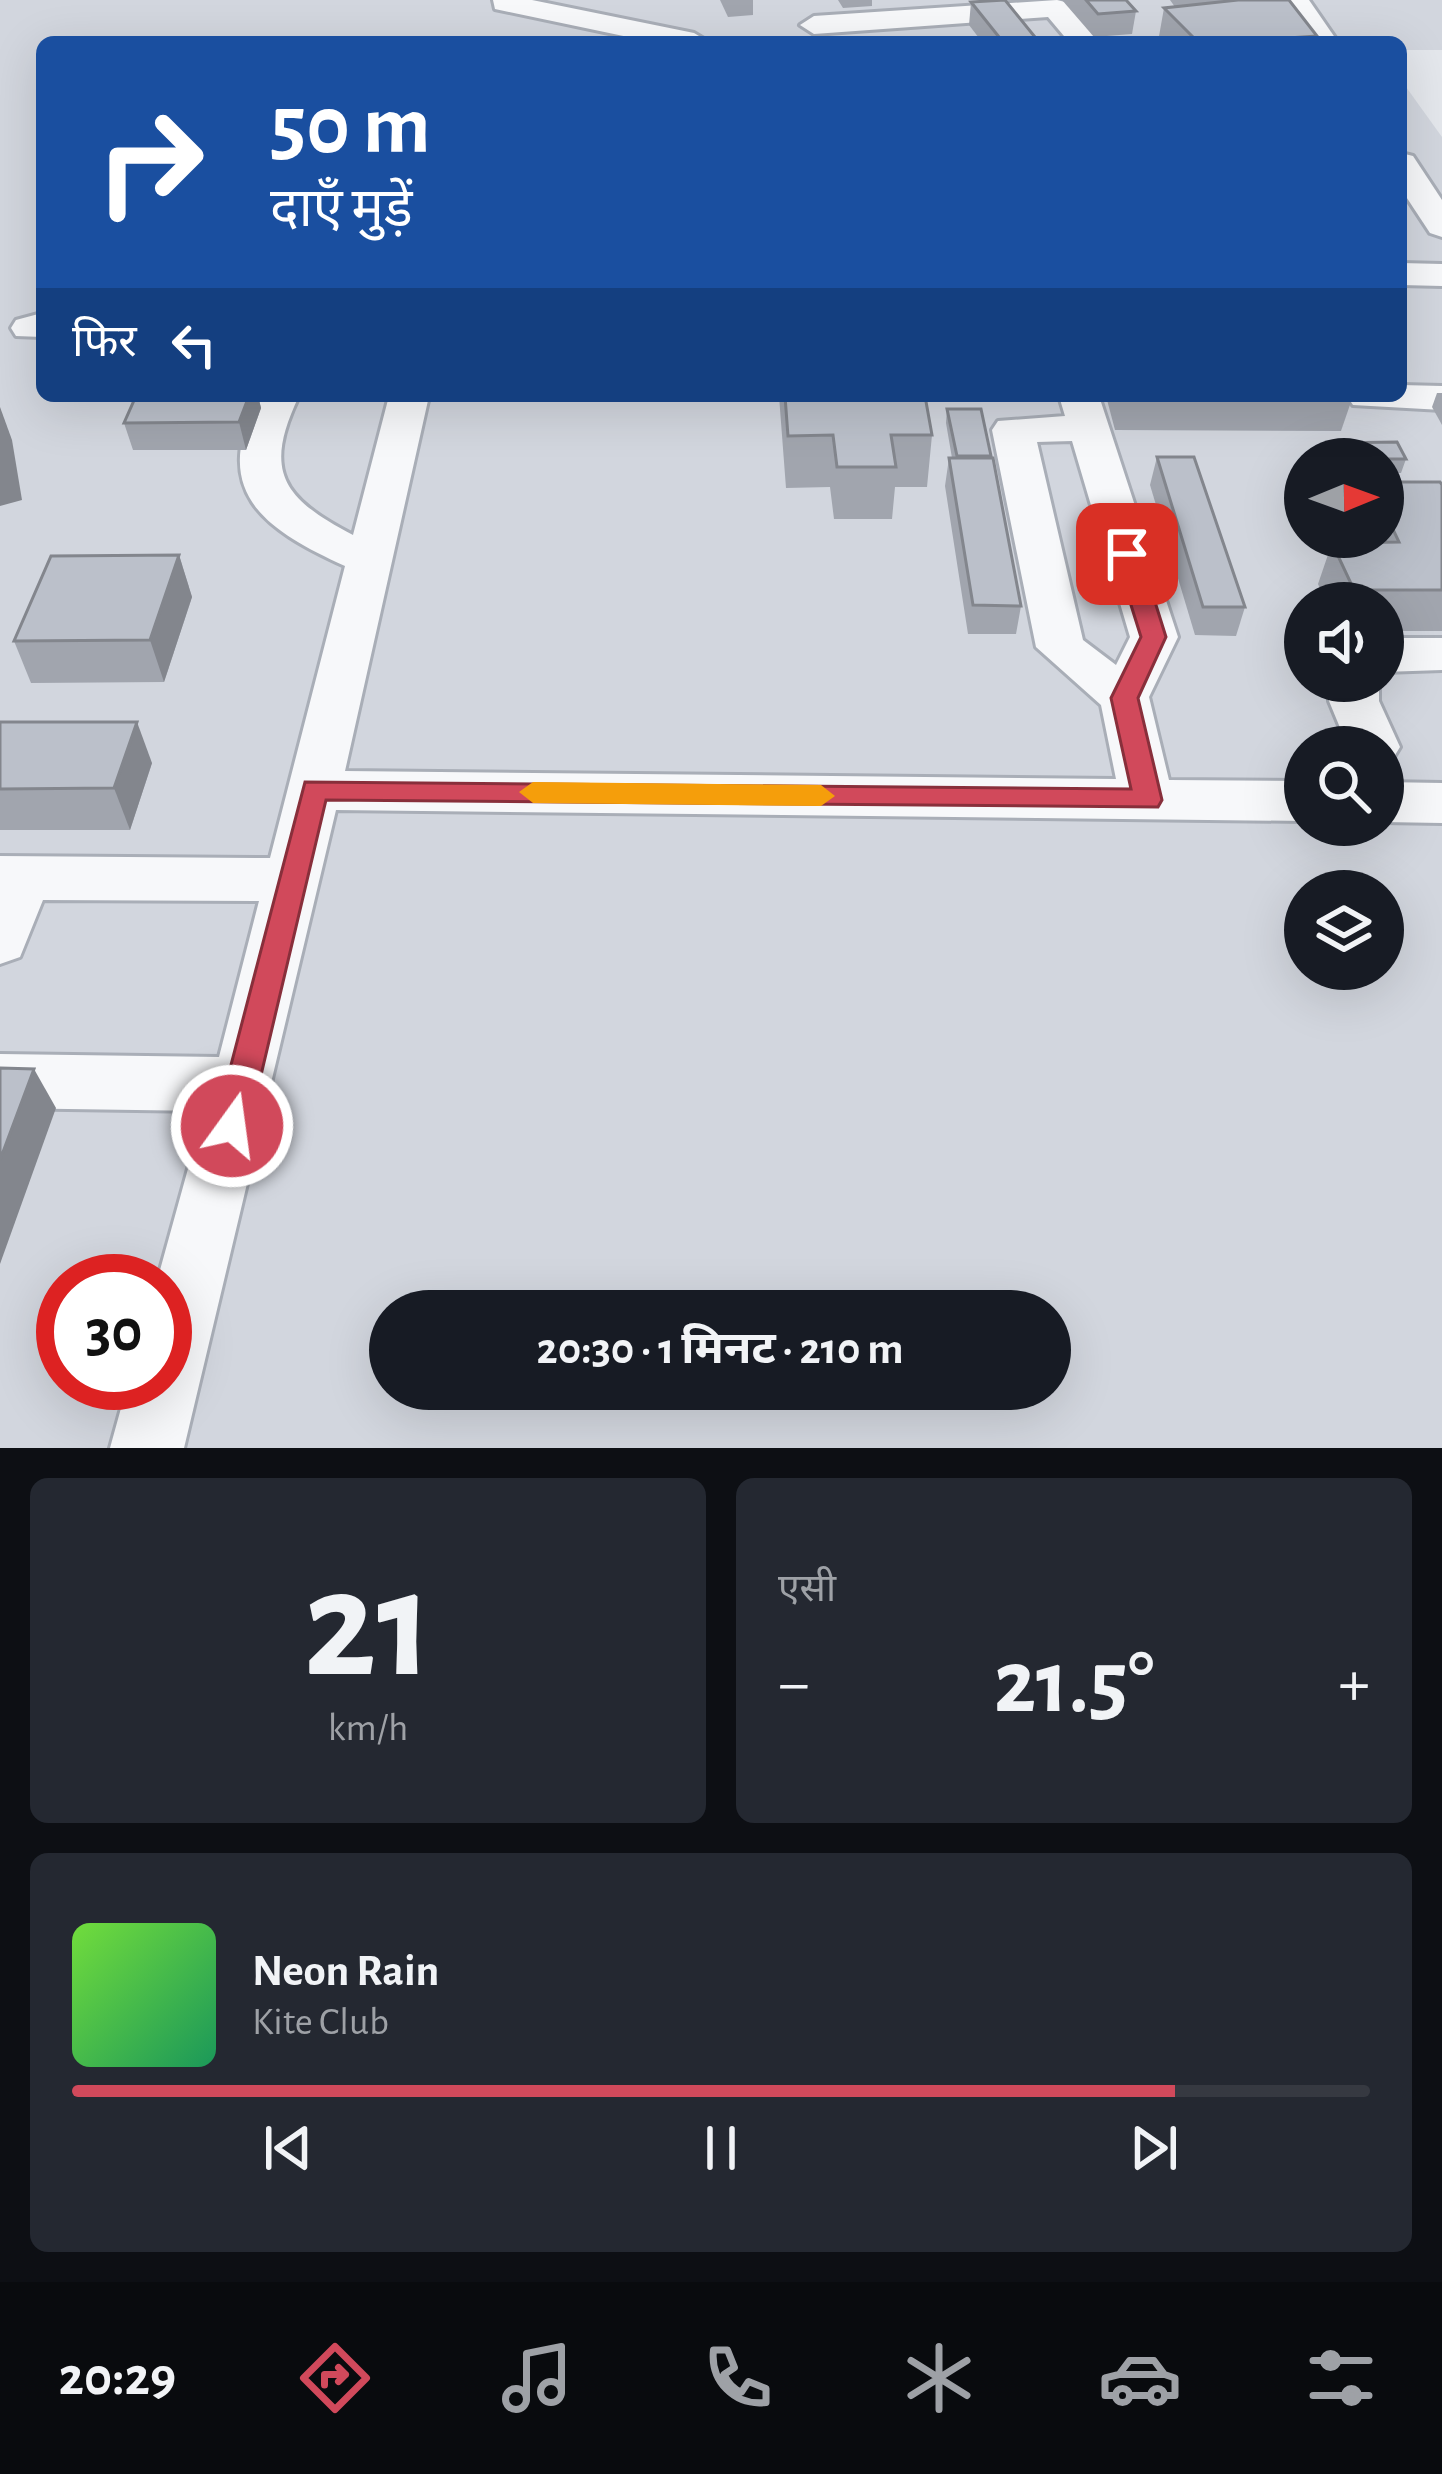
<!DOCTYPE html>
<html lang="hi">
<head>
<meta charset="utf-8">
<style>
  body { margin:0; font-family:"Alegreya Sans","Noto Sans Devanagari",sans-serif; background:#242831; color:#f1f3f6; height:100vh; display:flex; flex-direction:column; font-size:45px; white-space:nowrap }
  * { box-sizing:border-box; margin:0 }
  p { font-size:39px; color:#9ea1a6 }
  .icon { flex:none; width:66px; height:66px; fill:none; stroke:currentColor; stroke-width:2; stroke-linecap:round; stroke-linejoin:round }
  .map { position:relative; height:1448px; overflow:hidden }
  .side { display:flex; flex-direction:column; gap:30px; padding:30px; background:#0d0f14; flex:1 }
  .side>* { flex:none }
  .top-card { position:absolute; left:36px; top:36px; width:1371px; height:366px; border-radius:18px; box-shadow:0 12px 48px #0002; background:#1a4fa0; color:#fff; overflow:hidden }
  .needle { width:78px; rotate:89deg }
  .controls { position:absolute; left:1284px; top:438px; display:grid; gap:24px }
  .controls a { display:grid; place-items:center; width:120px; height:120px; border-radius:50%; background:#171b24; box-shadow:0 12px 48px #0002; font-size:60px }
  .speed { position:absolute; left:36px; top:1254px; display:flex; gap:24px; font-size:60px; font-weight:700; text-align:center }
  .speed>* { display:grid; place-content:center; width:156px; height:156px; border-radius:50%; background:#171b24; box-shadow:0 12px 48px #0002; line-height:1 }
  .speed .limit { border:18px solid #d22; background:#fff; color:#111 }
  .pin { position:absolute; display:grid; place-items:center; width:102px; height:102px; color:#fff; margin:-51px; border-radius:24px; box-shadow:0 6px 18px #0006 }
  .me { position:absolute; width:132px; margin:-66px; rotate:14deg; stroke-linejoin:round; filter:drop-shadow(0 0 9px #0008) }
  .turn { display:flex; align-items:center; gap:42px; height:252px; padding:0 36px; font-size:54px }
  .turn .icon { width:156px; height:156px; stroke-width:2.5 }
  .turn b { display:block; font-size:84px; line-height:102px }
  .then { display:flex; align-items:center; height:114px; padding:0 36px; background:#0003; gap:24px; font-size:45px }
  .big { font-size:90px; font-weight:700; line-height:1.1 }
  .side .tile { flex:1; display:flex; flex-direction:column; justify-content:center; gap:18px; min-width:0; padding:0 42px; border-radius:18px; background:#242831 }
  .side .dial { align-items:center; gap:0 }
  .dial b { font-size:156px; line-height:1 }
  .song { display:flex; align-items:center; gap:36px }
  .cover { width:144px; height:144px; border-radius:18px; background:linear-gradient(135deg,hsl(100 70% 55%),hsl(150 70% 35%)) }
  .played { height:12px; border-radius:6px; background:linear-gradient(90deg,#d1495b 85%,#363941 85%) }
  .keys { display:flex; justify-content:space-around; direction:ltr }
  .heat { display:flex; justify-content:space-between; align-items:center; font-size:66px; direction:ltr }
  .side .tiles { flex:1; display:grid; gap:30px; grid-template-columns:1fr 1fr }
  .tile:last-child { grid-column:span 2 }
  .trip { position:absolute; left:369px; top:1290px; width:702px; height:120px; border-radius:60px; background:#171b24; box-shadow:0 12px 48px #0002; font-weight:700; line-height:120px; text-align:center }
  .tabs { display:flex; height:192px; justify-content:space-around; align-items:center; background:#090b0e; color:#9ea1a6 }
  .tabs .icon { width:84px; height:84px }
  .tabs .active { color:#d1495b }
  .tabs b { font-size:54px; color:#f1f3f6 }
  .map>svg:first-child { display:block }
  .built { fill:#d2d6de; fill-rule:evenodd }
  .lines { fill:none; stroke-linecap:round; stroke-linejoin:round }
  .minor-casing { stroke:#a9aeb7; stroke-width:6 }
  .minor { fill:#f7f8fa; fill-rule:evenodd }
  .wall { fill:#a1a5ae }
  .shaded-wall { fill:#83868d }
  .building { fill:#bbc0ca; stroke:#83868d; stroke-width:3 }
  .route { fill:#d1495b; stroke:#882f3b; stroke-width:3 }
  .slow { fill:#f59e0b }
</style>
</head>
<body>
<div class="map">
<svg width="1442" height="1448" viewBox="0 0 1442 1448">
  <rect width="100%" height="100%" fill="#e4e7ec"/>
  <path class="built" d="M0,0h1442v50h-41v-8h-1359v354h1359v-316l41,57v1311h-1442zM1305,459h78v78h-78zM1305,603h78v78h-78zM1305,747h78v78h-78zM1305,891h78v78h-78zM63,1281h102v102h-102zM390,1311h660v78h-660z"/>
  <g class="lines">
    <g class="minor-casing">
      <g id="minor">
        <path d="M493,0h39l162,33 15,9h-57l-157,-33z"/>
        <path d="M1057,0l8,2 35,40h-31l-21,-25 -234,17 -14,-9 14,-9z"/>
        <path d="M1281,0h28l29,42h-30z"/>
        <path d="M1401,153l12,3 29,44v37l-12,-4 -29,-44z"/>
        <path d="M1401,263l41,1v22l-41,-1z"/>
        <path d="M42,313v24l-26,-1 -5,-8 5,-8z"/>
        <path d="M1401,385l41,1v24l-89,-5 -6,-9h54z"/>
        <path d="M259,396h40c-36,75 -17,102 54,139l36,-139h40l-84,375 771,8 -15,-74 -65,-58 -44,-217 6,-9 67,-5 -6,-20h40l79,241 -29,60 20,83 136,1v40l-969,-11 -152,638h-74l18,-65h37v-102h-8l47,-170 -204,-3v-54l219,3 40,-156 -216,-1 -23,57 -20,7v-108l270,2 75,-292c-84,-38 -135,-76 -86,-170zM1072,441l58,196 -14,28 -33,-25 -46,-198z"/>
        <path d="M1383,638h59v32l-59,2z"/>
        <path d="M1329,681h50v20l21,46 -8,13 -9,3v-16h-35l-19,-46z"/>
        <path d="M1383,782l59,1v40l-59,-1z"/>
      </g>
    </g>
    <use href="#minor" class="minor"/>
  </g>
  <g class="wall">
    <path d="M720,0h33v15l-25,2z"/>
    <path d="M838,0h34v6l-29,2z"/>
    <path d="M1062,0h64l10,11 -4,23 -38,3z"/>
    <path d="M1170,0h59l88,36 -2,6h-157l6,-34 11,-1z"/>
    <path d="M971,2l68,40h-57l-13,-17z"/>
    <path d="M1437,393h5v32l-10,-18z"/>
    <path d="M136,396h122l3,12 -15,42h-113l-9,-27z"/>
    <path d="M779,396h146l7,39 -5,52h-32l-3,32h-58l-4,-32 -44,1z"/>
    <path d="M1106,396h247l-12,35 -226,-1z"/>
    <path d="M947,409l44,47 30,150 -5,28h-48l-23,-148 4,-28h3l-6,-35z"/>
    <path d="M1331,443l75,16 -5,14h-18v-14h-56z"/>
    <path d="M1157,457l88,150 -9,29 -41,-1 -45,-150z"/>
    <path d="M1383,482l59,3v146h-59v-28h-57l-8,-19 14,-41h33l-2,-6h20z"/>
    <path d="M179,555l13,42 -28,85 -133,1 -17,-42z"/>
    <path d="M0,722l152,41 -22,67h-130z"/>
  </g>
  <g class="shaded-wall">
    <path d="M249,396h9l3,12 -15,42 -7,-28z"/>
    <path d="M0,407l12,33 10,60 -22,6z"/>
    <path d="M179,555l13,42 -28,85 -14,-42z"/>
    <path d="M137,722l15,41 -22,67 -16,-42z"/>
    <path d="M34,1069l22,39 -56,156v-104z"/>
  </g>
  <g class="building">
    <path d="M1005,0l34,42h-36l-32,-40z"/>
    <path d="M1086,0h40l10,11 -38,3z"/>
    <path d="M1238,0h51l28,36 -84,6h-35l-34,-34z"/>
    <path d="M136,396h113l-10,26 -115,1z"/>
    <path d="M785,396h140l7,39h-41l5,32h-59l-4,-32 -45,1z"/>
    <path d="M947,409h34l10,47h-34z"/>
    <path d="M1397,442l9,17h-67l-8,-16z"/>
    <path d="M1157,457h37l51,150h-42z"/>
    <path d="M949,458h44l28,148 -48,-1z"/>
    <path d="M1383,482h57l2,3v105h-88l-22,-47 67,-1 -16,-34z"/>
    <path d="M179,555l-29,85 -136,1 37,-85z"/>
    <path d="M0,722h137l-23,66 -114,1z"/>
    <path d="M0,1068l34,1 -34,91z"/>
  </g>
  <path class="route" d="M1127,546l13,8 26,83 -28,61 24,102 -4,7 -832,-7 -77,326 -5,11 -12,4 -12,-4 -5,-11 90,-344 826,7 -20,-91 30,-61 -26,-83z"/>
  <path class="slow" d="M533,782l288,3 14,11 -14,10 -288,-3 -14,-11z"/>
</svg>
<div class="controls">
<a><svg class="needle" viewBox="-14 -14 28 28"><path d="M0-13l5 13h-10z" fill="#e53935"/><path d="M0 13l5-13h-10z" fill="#9ea1a6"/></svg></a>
<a><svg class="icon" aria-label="sound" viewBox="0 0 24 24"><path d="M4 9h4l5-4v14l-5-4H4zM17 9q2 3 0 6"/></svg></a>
<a><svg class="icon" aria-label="search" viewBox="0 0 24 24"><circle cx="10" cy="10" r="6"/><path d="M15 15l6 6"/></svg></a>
<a><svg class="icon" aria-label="layers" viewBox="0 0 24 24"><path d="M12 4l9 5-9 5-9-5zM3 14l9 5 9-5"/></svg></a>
</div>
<div class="speed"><div class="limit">30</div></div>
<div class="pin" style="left:1127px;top:554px;background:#d93025"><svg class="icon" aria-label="arrive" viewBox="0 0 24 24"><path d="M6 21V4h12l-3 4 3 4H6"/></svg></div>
<svg class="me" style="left:232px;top:1126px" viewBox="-20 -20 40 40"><circle r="17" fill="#d1495b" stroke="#fff" stroke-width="3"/><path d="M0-11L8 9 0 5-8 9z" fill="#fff"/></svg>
<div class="trip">20:30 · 1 मिनट · 210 m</div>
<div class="top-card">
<div class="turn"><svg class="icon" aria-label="right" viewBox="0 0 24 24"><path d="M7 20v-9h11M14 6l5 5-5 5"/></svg><div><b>50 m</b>दाएँ मुड़ें</div></div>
<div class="then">फिर<svg class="icon" aria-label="left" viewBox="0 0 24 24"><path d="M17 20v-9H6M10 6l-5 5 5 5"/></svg></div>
</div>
</div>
<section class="side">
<div class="tiles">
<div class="tile dial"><b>21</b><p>km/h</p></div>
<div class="tile"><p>एसी</p>
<div class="heat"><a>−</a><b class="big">21.5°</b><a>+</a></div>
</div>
<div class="tile">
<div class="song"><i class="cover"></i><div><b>Neon Rain</b><p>Kite Club</p></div></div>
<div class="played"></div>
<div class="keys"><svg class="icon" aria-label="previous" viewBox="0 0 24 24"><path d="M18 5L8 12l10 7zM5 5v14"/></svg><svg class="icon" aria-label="pause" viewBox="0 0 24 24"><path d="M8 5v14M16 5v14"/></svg><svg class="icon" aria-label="next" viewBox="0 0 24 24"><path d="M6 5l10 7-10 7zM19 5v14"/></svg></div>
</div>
</div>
</section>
<nav class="tabs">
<b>20:29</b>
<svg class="icon active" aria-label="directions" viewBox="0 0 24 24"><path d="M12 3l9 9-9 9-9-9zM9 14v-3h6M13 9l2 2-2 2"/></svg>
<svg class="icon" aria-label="music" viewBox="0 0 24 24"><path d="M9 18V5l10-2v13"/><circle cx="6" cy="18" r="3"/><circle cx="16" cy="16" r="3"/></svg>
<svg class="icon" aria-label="phone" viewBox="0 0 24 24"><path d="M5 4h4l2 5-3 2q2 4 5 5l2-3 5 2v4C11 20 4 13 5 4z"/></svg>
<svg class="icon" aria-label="climate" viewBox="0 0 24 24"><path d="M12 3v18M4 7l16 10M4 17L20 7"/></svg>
<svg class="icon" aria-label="car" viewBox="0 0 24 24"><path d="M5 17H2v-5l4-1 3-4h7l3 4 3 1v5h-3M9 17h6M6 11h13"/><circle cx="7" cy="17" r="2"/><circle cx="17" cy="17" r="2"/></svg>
<svg class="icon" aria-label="filters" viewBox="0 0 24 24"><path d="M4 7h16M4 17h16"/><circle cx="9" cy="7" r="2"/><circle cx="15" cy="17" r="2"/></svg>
</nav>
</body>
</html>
